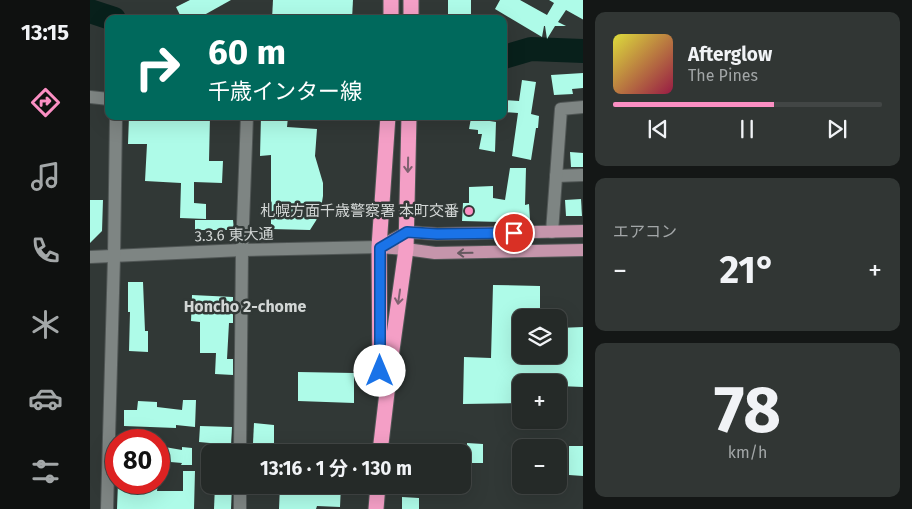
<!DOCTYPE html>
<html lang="ja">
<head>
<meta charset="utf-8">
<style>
  body { margin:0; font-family:"Fira Sans","Noto Sans JP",sans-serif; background:#313634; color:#f1f3f6; height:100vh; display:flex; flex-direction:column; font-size:19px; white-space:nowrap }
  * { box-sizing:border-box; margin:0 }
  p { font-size:16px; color:#a3a7a8 }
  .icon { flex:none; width:28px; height:28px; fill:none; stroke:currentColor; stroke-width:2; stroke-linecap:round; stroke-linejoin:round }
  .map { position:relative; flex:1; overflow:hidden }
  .sheet { display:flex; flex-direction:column; gap:12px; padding:12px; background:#141716; width:329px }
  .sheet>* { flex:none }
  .banner { position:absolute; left:15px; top:15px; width:402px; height:105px; border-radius:10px; box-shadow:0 5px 20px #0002,0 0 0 1px #424645; background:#00695c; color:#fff; overflow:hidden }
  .fabs { position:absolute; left:422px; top:309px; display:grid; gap:10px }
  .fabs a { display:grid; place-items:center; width:55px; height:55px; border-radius:10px; background:#252a28; box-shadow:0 5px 20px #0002,0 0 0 1px #424645; font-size:25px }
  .speed { position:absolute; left:15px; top:429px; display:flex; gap:10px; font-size:25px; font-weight:700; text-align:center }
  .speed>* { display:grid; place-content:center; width:65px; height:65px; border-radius:50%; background:#252a28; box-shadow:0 5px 20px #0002,0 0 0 1px #424645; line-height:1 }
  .speed .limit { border:8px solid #d22; background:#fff; color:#111 }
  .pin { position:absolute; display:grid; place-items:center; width:42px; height:42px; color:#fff; margin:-21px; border:2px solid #fff; border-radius:50%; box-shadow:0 1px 5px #0007 }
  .me { position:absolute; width:55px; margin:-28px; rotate:0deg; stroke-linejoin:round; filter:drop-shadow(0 0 4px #0008) }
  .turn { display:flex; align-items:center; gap:18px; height:105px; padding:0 20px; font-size:22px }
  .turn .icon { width:65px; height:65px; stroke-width:2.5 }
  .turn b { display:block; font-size:35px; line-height:42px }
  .big { font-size:38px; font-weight:700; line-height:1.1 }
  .sheet .tile { flex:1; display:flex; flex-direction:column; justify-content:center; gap:8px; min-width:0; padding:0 18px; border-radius:10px; background:#313634 }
  .sheet .dial { align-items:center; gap:0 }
  .dial b { font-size:65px; line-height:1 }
  .song { display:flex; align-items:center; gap:15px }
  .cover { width:60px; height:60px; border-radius:8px; background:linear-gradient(135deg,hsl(60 70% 55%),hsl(340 70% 35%)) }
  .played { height:5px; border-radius:2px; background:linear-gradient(90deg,#fb8fc3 60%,#424645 60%) }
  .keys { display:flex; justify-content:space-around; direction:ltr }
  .heat { display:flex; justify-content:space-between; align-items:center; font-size:28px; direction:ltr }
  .trip { position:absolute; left:111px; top:444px; width:270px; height:50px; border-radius:10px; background:#252a28; box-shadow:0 5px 20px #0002,0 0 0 1px #424645; font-weight:700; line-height:50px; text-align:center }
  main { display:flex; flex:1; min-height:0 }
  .tab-bar { display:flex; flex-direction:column; width:90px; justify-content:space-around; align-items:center; background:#0f1110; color:#a3a7a8 }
  .tab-bar .icon { width:35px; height:35px }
  .tab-bar .selected { color:#fb8fc3 }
  .tab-bar b { font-size:22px; color:#f1f3f6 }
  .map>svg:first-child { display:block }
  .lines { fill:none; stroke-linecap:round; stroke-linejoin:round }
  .river { stroke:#08201b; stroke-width:24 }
  .building { fill:#aefbe8 }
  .minor-casing { stroke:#505655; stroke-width:14 }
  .major-casing { stroke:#505655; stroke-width:14 }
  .highway-casing { stroke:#505655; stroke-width:17 }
  .minor { stroke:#7e8583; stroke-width:12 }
  .major { stroke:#c595ab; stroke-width:12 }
  .highway { stroke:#f49fc6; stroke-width:15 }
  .oneway { stroke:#7f6170 }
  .oneway2 { stroke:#65595f }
  .route-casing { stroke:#114b97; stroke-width:12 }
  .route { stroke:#1a73e8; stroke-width:9 }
  .poi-dot { fill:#fb8fc3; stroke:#313836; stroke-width:2 }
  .labels { text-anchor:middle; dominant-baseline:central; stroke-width:5; stroke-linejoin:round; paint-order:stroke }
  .poi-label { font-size:15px; fill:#d2d6d5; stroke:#313836; text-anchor:end }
  .street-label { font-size:15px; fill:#d2d6d5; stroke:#313836 }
  .neighbourhood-label { font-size:16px; font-weight:bold; fill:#d2d6d5; stroke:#313836 }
</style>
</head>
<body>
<main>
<nav class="tab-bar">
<b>13:15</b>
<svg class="icon selected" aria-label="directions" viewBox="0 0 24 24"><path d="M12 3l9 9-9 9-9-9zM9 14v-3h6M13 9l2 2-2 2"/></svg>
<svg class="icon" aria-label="music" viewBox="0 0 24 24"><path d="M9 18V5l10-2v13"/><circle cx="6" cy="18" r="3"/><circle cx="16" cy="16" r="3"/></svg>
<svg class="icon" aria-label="phone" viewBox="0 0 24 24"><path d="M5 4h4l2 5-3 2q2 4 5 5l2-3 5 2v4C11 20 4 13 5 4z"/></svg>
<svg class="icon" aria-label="climate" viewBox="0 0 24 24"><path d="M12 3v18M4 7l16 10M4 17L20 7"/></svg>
<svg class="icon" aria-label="car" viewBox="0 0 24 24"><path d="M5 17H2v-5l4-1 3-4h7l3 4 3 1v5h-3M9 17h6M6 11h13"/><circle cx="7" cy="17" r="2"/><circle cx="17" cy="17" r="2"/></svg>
<svg class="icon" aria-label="filters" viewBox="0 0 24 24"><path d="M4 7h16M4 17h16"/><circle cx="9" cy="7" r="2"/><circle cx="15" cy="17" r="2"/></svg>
</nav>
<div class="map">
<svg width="494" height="509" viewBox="0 0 494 509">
  <rect width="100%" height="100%" fill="#313836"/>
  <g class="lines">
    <g class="river">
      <path d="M0,11l24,8"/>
      <path d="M414,57l27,-8 53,2"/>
    </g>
  </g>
  <g class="building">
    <path d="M100,0h41l-34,19h-15l-6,-12z"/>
    <path d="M183,0h80l-1,19h-80z"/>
    <rect x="358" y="0" width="23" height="19"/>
    <path d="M410,0h20l27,15 7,-12 -5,-3h35v20l-18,-10 -8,12 8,4h-11l-8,13 -2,-13h-1l-2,11 -47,-28z"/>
    <path d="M494,73v15l-12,1 1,5 -19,1 -3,-20z"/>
    <path d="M432,80l14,2 -5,32 8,2 -1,12h-2l-5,32 -19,-4 6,-43 -14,-1v-12l15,1z"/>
    <path d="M39,116h81l-1,45h14l-1,22 -28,-1v21l12,1v15l-26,-1 1,-35 -36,-2 2,-37h-19z"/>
    <path d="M171,116l27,1 -1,10 30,2 -2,27 8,27v13l-2,12 -4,11 -7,11 -39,-1v-74l-11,1z"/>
    <path d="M381,118l25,4 -1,30 -16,-3 3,-15h-4v-4l-9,-1z"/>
    <path d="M480,152l14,1v14h-13z"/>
    <path d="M420,168h16l-1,37 4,-1 1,16 -29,-1v3l-39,-1 1,-18h6v-16l24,-1v12l12,2z"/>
    <path d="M491,199l1,17h-16l-1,-16z"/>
    <path d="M0,200h13l-1,31 -12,12z"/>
    <path d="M105,220h38l1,10h-39z"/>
    <path d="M38,282h15l2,49h3v21l-19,-1 1,-39h-2z"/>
    <path d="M403,285l47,1v32h-19v37h38v-27l25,-1v60l-25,-1v-4h-38v21l-58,1 1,-47 27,1z"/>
    <path d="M102,295l41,2v26h-4l-2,36h6v16l-18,-1 1,-21h-16v-31l-9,-1z"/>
    <path d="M208,372l56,1v30l-56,-2z"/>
    <path d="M93,400h13l-1,27 -19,-2v3l-52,-2v-16h13l1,-9 19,1v5l25,3z"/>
    <path d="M164,423l20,2v19l-21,-1z"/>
    <path d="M110,426l32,1 -1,18 -32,-3z"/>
    <path d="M377,443l16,1v19h-16z"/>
    <path d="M69,446l23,4v-3l10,1v17h-11l1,-2 -23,-2z"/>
    <path d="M479,446h15v30l-15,-1z"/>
    <path d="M93,471h12l-1,38h-77l1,-27h40l-1,9h26z"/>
    <path d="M125,485h17l-1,24h-17z"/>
    <path d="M190,485h61l-1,22 -23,-1 -1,3h-37z"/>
    <path d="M312,497l17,1v11h-17z"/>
  </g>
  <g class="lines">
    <g class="minor-casing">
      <g id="minor">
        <path d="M0,97l19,2"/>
        <path d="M466,176l28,-1"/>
        <path d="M462,232l9,-123 23,-2"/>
        <path d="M0,257l152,-7 137,-3"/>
        <path d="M150,452l2,-202 5,-134"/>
        <path d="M17,509l7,-252 2,-141"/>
        <path d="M150,509v-24"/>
      </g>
    </g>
    <g class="major-casing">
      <g id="major">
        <path d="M289,247l28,-15 30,2 147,-3"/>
        <path d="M289,247l27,2 29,4 149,-3"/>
      </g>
    </g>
    <g class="highway-casing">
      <g id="highway">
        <path d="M301,19v-19"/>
        <path d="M321,19v-19"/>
        <path d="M290,380l-1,-133 9,-131"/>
        <path d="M290,452l12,-102 14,-101 3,-133"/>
        <path d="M286,509l2,-24"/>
      </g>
    </g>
    <use href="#minor" class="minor"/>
    <use href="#major" class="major"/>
    <use href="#highway" class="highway"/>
  </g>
  <defs><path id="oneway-shaft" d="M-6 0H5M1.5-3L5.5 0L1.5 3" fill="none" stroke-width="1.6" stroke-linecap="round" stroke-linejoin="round" transform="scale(1.25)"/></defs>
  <g class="oneway">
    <use href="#oneway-shaft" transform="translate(318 165) rotate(91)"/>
    <use href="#oneway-shaft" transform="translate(309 297) rotate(98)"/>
  </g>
  <use class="oneway2" href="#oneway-shaft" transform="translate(375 253) rotate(179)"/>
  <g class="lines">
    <g class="route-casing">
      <path id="route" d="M290,371v-123l27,-16 30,2 77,-1"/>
    </g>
    <use href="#route" class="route"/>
  </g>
  <circle class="poi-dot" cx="379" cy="211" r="5"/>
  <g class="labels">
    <g class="poi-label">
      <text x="369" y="211">札幌方面千歳警察署 本町交番</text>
    </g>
    <g class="street-label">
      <text transform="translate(144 235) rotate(-2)">3.3.6 東大通</text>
    </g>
    <g class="neighbourhood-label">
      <text x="155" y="306">Honcho 2-chome</text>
    </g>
  </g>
</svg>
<div class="fabs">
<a><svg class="icon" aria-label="layers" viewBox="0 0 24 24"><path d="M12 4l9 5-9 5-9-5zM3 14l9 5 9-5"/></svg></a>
<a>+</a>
<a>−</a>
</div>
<div class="speed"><div class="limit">80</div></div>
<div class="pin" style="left:424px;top:233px;background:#d93025"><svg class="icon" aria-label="arrive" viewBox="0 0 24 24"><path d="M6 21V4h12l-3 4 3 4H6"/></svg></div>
<svg class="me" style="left:290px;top:371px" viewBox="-20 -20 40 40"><circle r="19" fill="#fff"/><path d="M0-13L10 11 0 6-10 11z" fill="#1a73e8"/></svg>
<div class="trip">13:16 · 1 分 · 130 m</div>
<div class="banner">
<div class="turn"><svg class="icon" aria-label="right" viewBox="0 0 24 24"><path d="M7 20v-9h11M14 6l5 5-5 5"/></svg><div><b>60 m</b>千歳インター線</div></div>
</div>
</div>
<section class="sheet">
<div class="tile">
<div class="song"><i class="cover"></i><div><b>Afterglow</b><p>The Pines</p></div></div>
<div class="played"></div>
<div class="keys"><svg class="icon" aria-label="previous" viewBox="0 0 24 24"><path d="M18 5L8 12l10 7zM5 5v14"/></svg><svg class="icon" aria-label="pause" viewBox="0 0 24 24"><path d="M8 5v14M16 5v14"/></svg><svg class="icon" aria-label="next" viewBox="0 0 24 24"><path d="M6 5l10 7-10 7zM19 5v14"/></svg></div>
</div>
<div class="tile"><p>エアコン</p>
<div class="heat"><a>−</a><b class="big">21°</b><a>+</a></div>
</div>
<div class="tile dial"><b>78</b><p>km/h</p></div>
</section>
</main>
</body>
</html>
